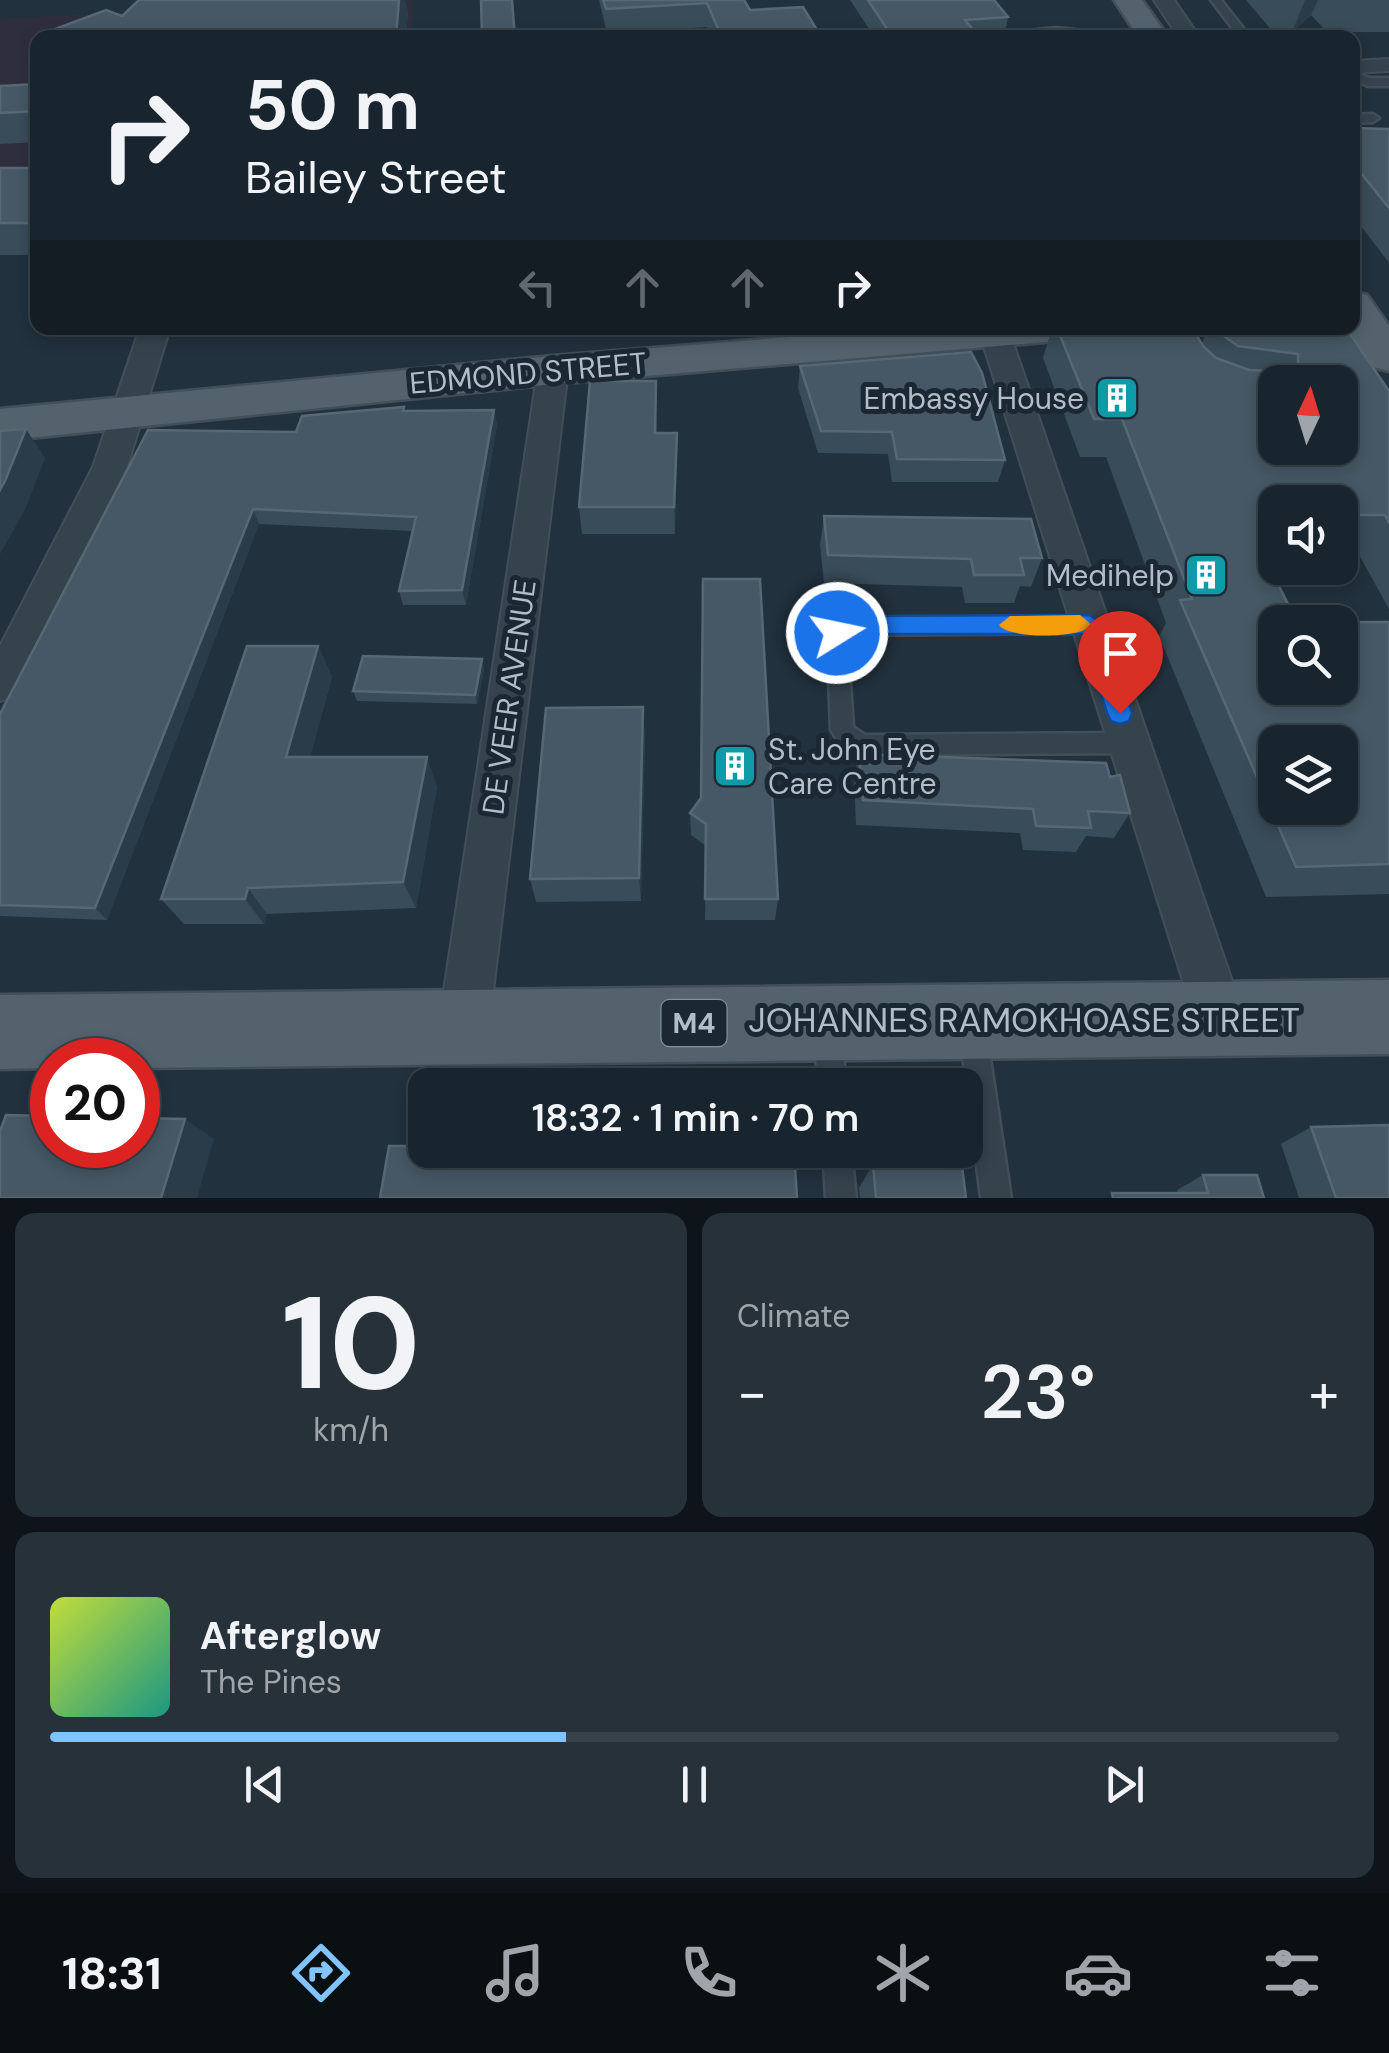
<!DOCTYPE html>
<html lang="en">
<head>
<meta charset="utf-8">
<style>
  body { margin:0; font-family:"DM Sans",sans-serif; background:#26313a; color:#f1f3f6; height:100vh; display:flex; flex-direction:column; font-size:38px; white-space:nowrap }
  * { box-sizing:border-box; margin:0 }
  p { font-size:32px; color:#9fa5aa }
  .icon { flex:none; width:55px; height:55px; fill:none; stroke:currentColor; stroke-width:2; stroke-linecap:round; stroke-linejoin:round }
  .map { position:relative; height:1198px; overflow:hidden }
  .side { display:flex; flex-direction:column; gap:15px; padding:15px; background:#0e1419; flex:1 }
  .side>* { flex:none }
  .top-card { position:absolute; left:30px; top:30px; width:1330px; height:305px; border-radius:20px; box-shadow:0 5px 15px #0003,0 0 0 2px #37424a; background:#19252e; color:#f1f3f6; overflow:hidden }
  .needle { width:65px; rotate:4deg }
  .tools { position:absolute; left:1258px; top:365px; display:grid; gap:20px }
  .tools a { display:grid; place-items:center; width:100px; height:100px; border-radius:20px; background:#19252e; box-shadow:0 5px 15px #0003,0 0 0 2px #37424a; font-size:50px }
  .speed { position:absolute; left:30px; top:1038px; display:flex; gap:20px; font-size:50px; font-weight:700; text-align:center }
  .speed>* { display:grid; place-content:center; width:130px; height:130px; border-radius:50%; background:#19252e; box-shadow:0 5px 15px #0003,0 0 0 2px #37424a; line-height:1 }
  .speed .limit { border:15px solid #d22; background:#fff; color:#111 }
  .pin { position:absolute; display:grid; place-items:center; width:85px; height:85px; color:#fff; margin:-102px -42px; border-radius:50% 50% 50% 0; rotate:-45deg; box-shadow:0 0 10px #0007 }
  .pin .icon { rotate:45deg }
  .me { position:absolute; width:110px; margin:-55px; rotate:80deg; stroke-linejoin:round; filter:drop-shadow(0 0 8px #0008) }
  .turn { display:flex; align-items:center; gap:35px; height:210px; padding:0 50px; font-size:45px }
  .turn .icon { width:130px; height:130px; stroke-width:2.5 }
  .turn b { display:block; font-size:70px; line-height:85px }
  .lanes { display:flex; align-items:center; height:95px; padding:0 50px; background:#0003; justify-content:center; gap:50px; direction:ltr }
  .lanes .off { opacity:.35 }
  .big { font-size:75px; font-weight:600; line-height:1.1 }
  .side .card { flex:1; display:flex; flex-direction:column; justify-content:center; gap:15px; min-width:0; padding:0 35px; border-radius:20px; background:#26313a }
  .side .dial { align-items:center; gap:0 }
  .dial b { font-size:130px; line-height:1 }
  .song { display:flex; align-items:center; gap:30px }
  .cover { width:120px; height:120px; border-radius:15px; background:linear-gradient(135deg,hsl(70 70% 55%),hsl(170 70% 35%)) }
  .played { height:10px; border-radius:5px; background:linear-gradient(90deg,#81c3fd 40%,#37424a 40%) }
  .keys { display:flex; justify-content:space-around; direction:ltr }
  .heat { display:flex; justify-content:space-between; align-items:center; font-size:55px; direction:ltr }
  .side .tiles { flex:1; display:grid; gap:15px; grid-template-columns:1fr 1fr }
  .card:last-child { grid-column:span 2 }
  .trip { position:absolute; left:408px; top:1068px; width:575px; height:100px; border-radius:20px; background:#19252e; box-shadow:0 5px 15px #0003,0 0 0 2px #37424a; font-weight:600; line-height:100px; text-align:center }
  .dock { display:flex; height:160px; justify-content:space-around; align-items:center; background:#0a0f12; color:#9fa5aa }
  .dock .icon { width:70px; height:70px }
  .dock .active { color:#81c3fd }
  .dock b { font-size:45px; color:#f1f3f6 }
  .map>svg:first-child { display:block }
  .medical { fill:#2e2e3e }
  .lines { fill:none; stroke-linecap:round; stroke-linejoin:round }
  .service-casing { stroke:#424e59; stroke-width:5 }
  .minor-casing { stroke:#424e59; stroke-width:4 }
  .primary-casing { stroke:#424e59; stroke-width:5 }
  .service { fill:#35434d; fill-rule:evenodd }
  .minor { fill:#35434d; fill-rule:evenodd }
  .primary { fill:#53626d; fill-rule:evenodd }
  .wall { fill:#394c59 }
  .shaded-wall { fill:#2a3c49 }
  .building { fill:#465865; stroke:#576875; stroke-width:2.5; fill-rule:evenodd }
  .route { fill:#1a73e8; stroke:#114b97; stroke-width:2.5 }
  .slow { fill:#f59e0b }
  .labels { text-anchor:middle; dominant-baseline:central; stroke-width:10; stroke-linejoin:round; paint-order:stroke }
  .shield { fill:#1b2732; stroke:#84909b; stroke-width:2.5 }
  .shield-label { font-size:28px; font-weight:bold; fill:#b1bdc8 }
  .street-label { font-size:30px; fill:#b1bdc8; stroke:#1b2732 }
  .poi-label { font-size:30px; fill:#b1bdc8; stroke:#1b2732; text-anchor:end }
  .near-street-label { font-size:35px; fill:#b1bdc8; stroke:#1b2732 }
</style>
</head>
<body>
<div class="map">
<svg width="1389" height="1198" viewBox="0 0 1389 1198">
  <rect width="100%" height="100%" fill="#21313d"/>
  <path class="medical" d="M336,0h77l-2,37 -373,1 -1,133 -37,3v-155z"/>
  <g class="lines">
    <g class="service-casing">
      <g id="service">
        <path d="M1211,0h10l30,38h-11z"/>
        <path d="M1056,28l19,2 20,8 -39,-3 -39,3 20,-8z"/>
        <path d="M1352,72l18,6h19v8h-21l-16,-7z"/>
        <path d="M1352,115l21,-1 6,4 -6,4 -21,1z"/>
        <path d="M1090,617l7,2 3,6 -3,6 -7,2 -243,2 6,92 12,8 265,-2 8,3 3,7 -3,7 -8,3 -266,2 -23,-9 -10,-16 -4,-97 8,-12z"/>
        <path d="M973,1019l10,3 3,10 25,166h-30l-21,-166 3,-10z"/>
        <path d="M828,1020l10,3 3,10 5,52h-28l-3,-52 3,-10z"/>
        <path d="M823,1150h28l5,48h-30z"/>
      </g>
    </g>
    <g class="minor-casing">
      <g id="minor">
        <path d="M1154,0h20l26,38h-21z"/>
        <path d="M1389,59v12l-37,2v-12z"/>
        <path d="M140,328h30l-43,139 -113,230 -14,4v-55l93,-179z"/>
        <path d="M985,328h20l5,6 235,685 -7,18 -18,7 -18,-7 -7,-18 -215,-685z"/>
        <path d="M553,360l11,3 4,7 -79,654 -7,18 -18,7 -18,-7 -7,-18 99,-654 4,-7z"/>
      </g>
    </g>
    <g class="primary-casing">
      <g id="primary">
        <path d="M1114,0h28l27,38h-30z"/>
        <path d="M1352,292l15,3 22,31v45l-16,-4 -26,-39h5z"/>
        <path d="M904,328h175l-7,9 -15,4 -504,43 -553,57v-32l553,-53z"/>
        <path d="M1389,980v74l-1251,14v-8h-86v8l-52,1v-74z"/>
      </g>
    </g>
    <use href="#service" class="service"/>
    <use href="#minor" class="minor"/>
    <use href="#primary" class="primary"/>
  </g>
  <g class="wall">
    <path d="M599,0h145l6,10 72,28h-111l-4,-11 -100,6z"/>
    <path d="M850,0h144l14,17 -4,21h-129z"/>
    <path d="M1246,0h143v32h-62l-16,-17 -19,17h-19z"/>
    <path d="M408,11l-2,27h-347l-4,-9 67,-13z"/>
    <path d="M38,84v58l-38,2v-58z"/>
    <path d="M1352,128l37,1v134l-37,-49z"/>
    <rect x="0" y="168" width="38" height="87"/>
    <path d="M451,328h67v1l-66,6z"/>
    <path d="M543,328h74l-73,7z"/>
    <path d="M1052,328h140l10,15 6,-15h138l43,63v218l-31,-56h-18v-51h-65v66h19l-14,20 17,34h92v272l-123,3 -107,-261 7,-13 -60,-166h-26l-37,-99z"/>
    <path d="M800,366l205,94 -7,22h-106l-4,-28 -70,-1 -20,-65z"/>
    <path d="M656,381l1,52h20l-2,101h-93l-3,-27z"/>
    <path d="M404,407l1,4 89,-1 3,15 -31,180h-63l-4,-14 13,-60 -153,-7 -152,396 -107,-4v-202l296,-282z"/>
    <path d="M824,516l218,42 -11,29 -11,-1 -6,17h-49l-3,-16 -138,-4 -4,-38z"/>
    <path d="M318,646l14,31 -22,80 127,29 -21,122 -149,6 -3,10h-80l-23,-25z"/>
    <path d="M482,659l2,10 -7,35 -120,-3 -4,-10z"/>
    <path d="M645,733l-4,168 -105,1 -6,-23z"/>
    <path d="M859,754l251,23 20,36 -16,25 -28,-2 -10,16 -53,-2 -3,-17 -164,-8 -2,-46z"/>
    <path d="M701,798l77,101 -3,21h-70l1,-74 -15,-11 -1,-22z"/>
    <path d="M1311,1127l78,71h-90l-18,-54z"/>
    <path d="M873,1164l93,34h-106l-1,-10z"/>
    <path d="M1203,1175l61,23 -86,-5 -1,-3z"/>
  </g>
  <g class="shaded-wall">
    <path d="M399,0h6l3,11 -2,27h-10z"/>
    <path d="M1305,0h13l-7,15 -19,17z"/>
    <path d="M656,381l1,27 -1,52 -1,-27z"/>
    <path d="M494,410l3,15 -31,180 -4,-15z"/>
    <path d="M26,429l19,29 -20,52 -25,44v-64z"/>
    <path d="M677,433v27l-2,74 -1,-27z"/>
    <path d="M253,509l6,15 -152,396 -12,-12z"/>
    <path d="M318,646l14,31 -30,109 -16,-29z"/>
    <path d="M482,659l2,10 -7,35 -2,-9z"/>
    <path d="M643,707l2,26 -4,168 -2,-23z"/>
    <path d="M427,757l10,29 -21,122 -13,-26z"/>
    <path d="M248,888l19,26 -3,10 -19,-25z"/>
    <path d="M185,1119l29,20 -17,59h-36z"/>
  </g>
  <g class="building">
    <path d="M139,0h260l-3,38h-319l-22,-9 51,-19 16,6z"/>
    <path d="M481,0h31l3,38h-33z"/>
    <path d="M603,0h141l6,10 53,-3 19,31h-100l-15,-35 -101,6z"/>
    <path d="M868,0h126l14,17 -43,3 14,17 -86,1z"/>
    <path d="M38,84v27l-38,2v-27z"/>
    <path d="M1352,128l37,1v79l-37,-46z"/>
    <rect x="0" y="168" width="38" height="55"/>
    <path d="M1057,328h135l11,18 13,12 33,12 21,1 28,-4v-13l-60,-8 -17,-12 -4,-6h129l43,63v132l-4,-8h-45v-13h-65v60h-8l30,60h92v242l-93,3 -116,-267 12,-1 -70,-180h-28zM1275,382h65v66h-65zM1275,622h65v66h-65zM1275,742h65v66h-65z"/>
    <path d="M971,352l11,21 23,87 -108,-1 -5,-27 -71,-1 -21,-65z"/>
    <path d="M590,381h66l-1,52h22l-3,74h-95z"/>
    <path d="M404,407l-1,4 91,-1 -32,180 -63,1 17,-74 -163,-8 -158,399 -95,-3v-191l148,-284 148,2 6,-16z"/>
    <path d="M26,429l-21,52 -5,9v-59z"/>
    <path d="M824,516l207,3 11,39h-22l4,17h-50l-3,-16 -143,-4z"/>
    <path d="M703,579h57l18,320h-73l1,-75 -16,-11 11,-15z"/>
    <path d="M247,646h71l-32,111h141l-24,125 -155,6 -3,11h-84z"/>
    <path d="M363,656l119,3 -7,36 -122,-4z"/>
    <path d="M643,707l-4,171 -109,1 16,-171z"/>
    <path d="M859,754l247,9 4,14 10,-2 10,38 -42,-2 3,17 -55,-2 -3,-17 -170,-9z"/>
    <path d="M6,1115l46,1v29h86v-27l47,1 -24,79h-161v-67z"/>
    <path d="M1389,1125v73h-53l-25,-71z"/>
    <path d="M389,1146h36v4h137v2l232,-2 3,48h-417z"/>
    <path d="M873,1164l89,2 4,32h-90z"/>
    <path d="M1203,1175h54l7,23h-151l-1,-5h96z"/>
  </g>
  <path class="route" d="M1090,615l12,9 30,89 -3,8 -9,3 -9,-3 -4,-8 -25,-79h-229l-16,8 -12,-9 9,-12 19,-5z"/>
  <path class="slow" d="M1080,615l12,10c-10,14 -84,14 -93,0l11,-9z"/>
  <defs>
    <g id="building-square" transform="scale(2.25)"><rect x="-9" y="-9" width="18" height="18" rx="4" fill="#0f9aa8" stroke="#1b2732"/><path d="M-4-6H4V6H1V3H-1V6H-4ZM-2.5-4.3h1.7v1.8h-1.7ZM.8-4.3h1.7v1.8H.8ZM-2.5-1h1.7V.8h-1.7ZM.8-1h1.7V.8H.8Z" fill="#fff"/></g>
  </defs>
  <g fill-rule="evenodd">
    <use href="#building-square" x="1117" y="398"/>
    <use href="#building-square" x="1206" y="575"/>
    <use href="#building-square" x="735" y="766"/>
  </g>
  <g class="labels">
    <rect class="shield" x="661.5" y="1000" width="65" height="46" rx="8"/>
    <g class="shield-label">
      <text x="694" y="1023">M4</text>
    </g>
    <g class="street-label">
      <text transform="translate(528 373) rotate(-5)">EDMOND STREET</text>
      <text transform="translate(509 697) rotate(-82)">DE VEER AVENUE</text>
    </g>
    <g class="poi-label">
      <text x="1084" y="398">Embassy House</text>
      <text x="1174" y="575">Medihelp</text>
      <text x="768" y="749" text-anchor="start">St. John Eye<tspan x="768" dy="34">Care Centre</tspan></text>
    </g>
    <g class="near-street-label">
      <text x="1024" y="1020">JOHANNES RAMOKHOASE STREET</text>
    </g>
  </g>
</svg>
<div class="tools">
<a><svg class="needle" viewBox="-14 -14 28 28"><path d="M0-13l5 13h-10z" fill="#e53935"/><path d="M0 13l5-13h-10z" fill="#9fa5aa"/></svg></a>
<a><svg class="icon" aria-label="sound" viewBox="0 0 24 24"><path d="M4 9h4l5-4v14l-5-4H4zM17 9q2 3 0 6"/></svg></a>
<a><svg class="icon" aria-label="search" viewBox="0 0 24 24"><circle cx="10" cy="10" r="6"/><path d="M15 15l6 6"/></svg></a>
<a><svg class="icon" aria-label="layers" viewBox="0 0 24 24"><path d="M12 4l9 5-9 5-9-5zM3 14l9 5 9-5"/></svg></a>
</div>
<div class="speed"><div class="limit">20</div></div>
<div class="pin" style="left:1120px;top:713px;background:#d93025"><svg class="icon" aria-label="arrive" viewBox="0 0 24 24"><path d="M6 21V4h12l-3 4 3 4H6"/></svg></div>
<svg class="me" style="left:837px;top:633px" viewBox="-20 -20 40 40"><circle r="17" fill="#1a73e8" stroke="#fff" stroke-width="3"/><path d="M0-11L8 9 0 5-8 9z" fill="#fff"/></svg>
<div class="trip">18:32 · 1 min · 70 m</div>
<div class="top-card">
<div class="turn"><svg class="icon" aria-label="right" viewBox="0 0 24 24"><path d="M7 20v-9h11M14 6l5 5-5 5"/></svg><div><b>50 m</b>Bailey Street</div></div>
<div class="lanes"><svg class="icon off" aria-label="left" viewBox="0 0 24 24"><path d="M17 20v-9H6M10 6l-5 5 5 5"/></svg><svg class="icon off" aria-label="ahead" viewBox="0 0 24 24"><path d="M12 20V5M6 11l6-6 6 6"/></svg><svg class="icon off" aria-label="ahead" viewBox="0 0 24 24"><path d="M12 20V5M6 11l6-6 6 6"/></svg><svg class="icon" aria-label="right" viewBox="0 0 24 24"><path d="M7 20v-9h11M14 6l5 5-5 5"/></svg></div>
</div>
</div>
<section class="side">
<div class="tiles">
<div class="card dial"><b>10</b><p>km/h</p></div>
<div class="card"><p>Climate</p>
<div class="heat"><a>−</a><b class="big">23°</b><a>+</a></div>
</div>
<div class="card">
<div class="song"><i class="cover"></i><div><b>Afterglow</b><p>The Pines</p></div></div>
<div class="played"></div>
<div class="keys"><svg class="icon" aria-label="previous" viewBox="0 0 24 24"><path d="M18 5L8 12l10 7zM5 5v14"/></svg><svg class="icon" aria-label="pause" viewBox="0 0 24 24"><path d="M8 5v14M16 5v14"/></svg><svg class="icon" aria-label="next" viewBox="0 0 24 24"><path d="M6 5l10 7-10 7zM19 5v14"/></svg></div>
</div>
</div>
</section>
<nav class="dock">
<b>18:31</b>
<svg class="icon active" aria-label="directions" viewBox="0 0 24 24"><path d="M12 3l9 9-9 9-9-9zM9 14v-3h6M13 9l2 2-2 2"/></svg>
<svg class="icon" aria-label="music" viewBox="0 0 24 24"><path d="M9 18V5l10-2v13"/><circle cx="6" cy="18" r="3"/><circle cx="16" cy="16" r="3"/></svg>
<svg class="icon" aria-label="phone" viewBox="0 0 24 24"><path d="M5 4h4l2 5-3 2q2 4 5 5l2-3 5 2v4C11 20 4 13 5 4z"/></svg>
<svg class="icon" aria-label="climate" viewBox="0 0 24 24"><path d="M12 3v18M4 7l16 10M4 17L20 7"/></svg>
<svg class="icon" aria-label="car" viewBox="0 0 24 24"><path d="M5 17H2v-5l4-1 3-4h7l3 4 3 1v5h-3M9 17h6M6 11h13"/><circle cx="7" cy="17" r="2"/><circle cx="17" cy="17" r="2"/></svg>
<svg class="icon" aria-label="filters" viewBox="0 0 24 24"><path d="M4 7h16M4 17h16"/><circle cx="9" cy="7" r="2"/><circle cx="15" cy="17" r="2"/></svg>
</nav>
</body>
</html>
